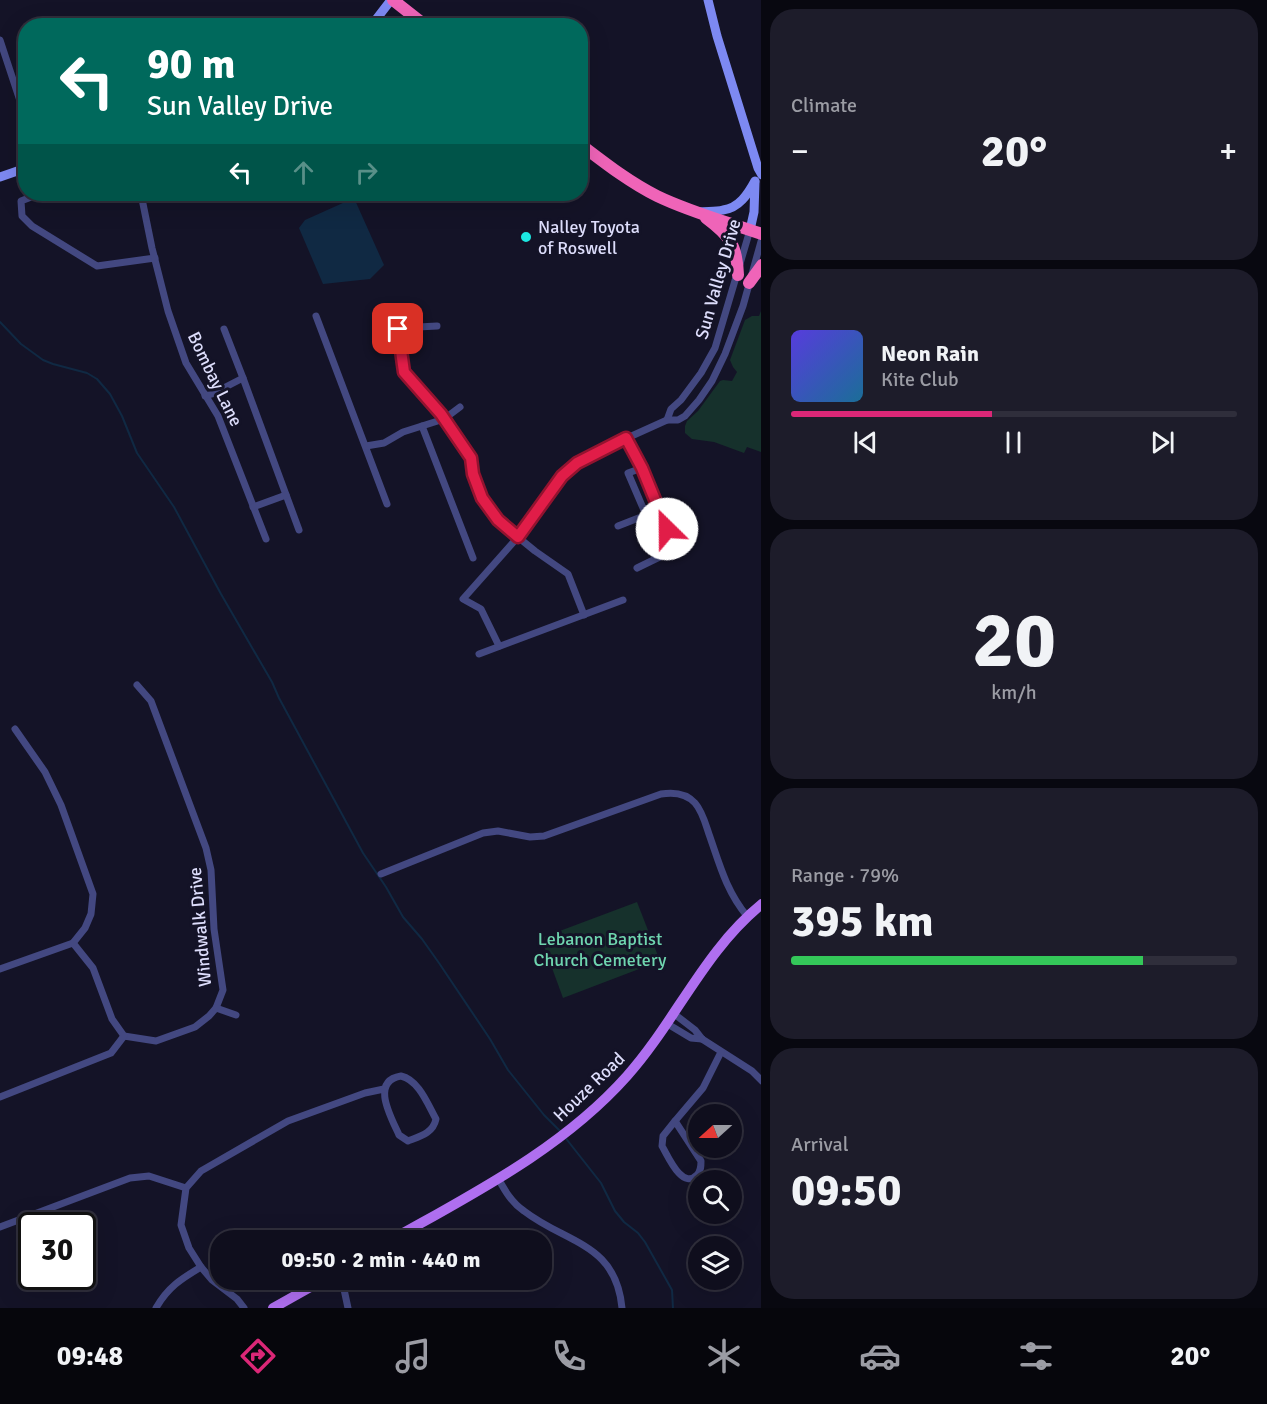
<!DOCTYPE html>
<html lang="en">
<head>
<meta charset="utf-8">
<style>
  body { margin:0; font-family:Signika,sans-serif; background:#1d1c2a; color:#f1f3f6; height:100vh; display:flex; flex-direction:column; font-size:22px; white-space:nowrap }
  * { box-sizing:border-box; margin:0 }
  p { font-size:20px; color:#9b9ca4 }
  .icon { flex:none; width:33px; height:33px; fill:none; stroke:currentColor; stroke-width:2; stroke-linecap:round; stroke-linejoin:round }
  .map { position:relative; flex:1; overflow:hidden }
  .details { display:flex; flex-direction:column; gap:9px; padding:9px; background:#080810; width:506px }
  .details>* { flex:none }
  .guide { position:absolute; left:18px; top:18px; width:570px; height:183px; border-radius:24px; box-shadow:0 6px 24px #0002,0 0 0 2px #2f2e3b; background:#00695c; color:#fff; overflow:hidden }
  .needle { width:39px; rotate:249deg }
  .buttons { position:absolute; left:688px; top:1104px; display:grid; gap:12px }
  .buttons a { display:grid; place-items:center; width:54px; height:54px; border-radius:50%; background:#0f0e1d; box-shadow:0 6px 24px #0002,0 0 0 2px #2f2e3b; font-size:30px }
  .speed { position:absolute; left:18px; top:1212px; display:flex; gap:12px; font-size:30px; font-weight:700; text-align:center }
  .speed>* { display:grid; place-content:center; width:78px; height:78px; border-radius:50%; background:#0f0e1d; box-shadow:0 6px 24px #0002,0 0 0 2px #2f2e3b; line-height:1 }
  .speed .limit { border:3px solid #111; border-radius:9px; background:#fff; color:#111 }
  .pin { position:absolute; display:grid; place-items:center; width:51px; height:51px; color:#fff; margin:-26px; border-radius:12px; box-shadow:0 3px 9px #0006 }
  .me { position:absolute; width:66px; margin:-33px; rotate:337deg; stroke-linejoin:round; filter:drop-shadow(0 0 4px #0008) }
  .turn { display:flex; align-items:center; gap:21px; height:126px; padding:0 30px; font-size:27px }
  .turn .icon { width:78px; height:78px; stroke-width:2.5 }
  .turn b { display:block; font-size:42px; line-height:51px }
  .lanes { display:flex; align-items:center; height:57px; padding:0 30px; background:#0003; justify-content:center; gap:30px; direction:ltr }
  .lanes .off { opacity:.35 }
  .big { font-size:45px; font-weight:800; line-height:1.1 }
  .details .widget { flex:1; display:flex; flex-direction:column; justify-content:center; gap:9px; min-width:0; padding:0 21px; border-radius:24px; background:#1d1c2a }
  .details .dial { align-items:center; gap:0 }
  .dial b { font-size:78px; line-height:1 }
  .song { display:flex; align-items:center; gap:18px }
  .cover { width:72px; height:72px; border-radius:9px; background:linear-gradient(135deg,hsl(250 70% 55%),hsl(200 70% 35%)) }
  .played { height:6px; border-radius:3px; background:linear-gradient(90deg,#db2777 45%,#2f2e3b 45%) }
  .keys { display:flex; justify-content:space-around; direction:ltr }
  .heat { display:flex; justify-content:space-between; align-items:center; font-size:33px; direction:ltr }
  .charge { height:9px; border-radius:4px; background:linear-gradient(90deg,#34c759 79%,#2f2e3b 0) }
  .trip { position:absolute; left:210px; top:1230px; width:342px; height:60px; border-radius:24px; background:#0f0e1d; box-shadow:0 6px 24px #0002,0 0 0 2px #2f2e3b; font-weight:800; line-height:60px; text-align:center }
  .tab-bar { display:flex; height:96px; justify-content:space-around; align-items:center; background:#06060c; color:#9b9ca4 }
  .tab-bar .icon { width:42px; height:42px }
  .tab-bar .active { color:#db2777 }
  .tab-bar b { font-size:27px; color:#f1f3f6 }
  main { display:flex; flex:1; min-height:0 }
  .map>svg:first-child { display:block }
  .green { fill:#16312c }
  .water { fill:#102943 }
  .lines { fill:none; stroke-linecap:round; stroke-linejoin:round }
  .stream { stroke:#102943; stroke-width:2 }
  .street { stroke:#434881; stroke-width:7 }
  .secondary { stroke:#7d89f2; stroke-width:9 }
  .primary { stroke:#af6ff0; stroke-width:10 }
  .highway { stroke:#ef64b8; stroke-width:12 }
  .route-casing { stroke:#92132f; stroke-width:15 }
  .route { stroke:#e11d48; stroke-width:10 }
  .poi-dot { fill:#1ce8e2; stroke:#141327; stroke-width:2 }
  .labels { text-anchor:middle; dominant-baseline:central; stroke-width:6; stroke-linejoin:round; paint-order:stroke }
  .poi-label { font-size:18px; fill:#ddddfb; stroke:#141327; text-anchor:start }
  .street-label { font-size:18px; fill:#ddddfb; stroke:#141327 }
  .park-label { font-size:18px; fill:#6fd5af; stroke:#141327 }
</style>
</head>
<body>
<main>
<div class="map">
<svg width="762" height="1308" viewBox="0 0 762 1308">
  <rect width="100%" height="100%" fill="#141327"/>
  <g class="green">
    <path d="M761,311v141l-14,-5 -3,6 -30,-11 -22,-3 -7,-6v-7l2,-5 11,-10 22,-30 3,-1 9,1 5,-9 -4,-5 -3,-7 15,-40 7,-4h7z"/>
    <path d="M637,902l23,59 -97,37 -22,-60z"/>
  </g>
  <path class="water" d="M354,198l30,67 -14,14 -47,5 -24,-56 6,-8z"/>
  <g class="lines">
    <g class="stream">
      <path d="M0,322l21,22 22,16 10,4 34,9 10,6 13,15 12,22 15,37 37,54 47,87 51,88 7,16 84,155 23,34 17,30 19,22 17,24 51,76 18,31 36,45 17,17"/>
      <path d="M564,1136l37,47 14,28 9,11 14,11 7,9 27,48 1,18"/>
    </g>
    <g class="street">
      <path d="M0,40l26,79"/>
      <path d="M39,194l-18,7 1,15 10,10 65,40 58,-8"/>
      <path d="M141,194l11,54 16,63 18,52 32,53 48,123"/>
      <path d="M316,316l71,188"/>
      <path d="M380,329l57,-3"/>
      <path d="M398,329l6,43 37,42 30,44 2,16 9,24 16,23 37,30 33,23 16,41"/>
      <path d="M243,378l56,152"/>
      <path d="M205,396l7,-2 31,-16 -19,-49"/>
      <path d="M667,420l4,-11 10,-9 20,-27 14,-25 35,-118"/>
      <path d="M422,426l51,132"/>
      <path d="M625,438l17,30 34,81 -39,19"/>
      <path d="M366,446l18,-3 19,-11 41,-13 16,-12"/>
      <path d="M642,468l-14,5 18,42"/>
      <path d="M253,507l33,-12"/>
      <path d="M618,526l41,-16"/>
      <path d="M499,646l-18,-37 -18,-10 55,-62 44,-61 15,-13 28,-15 62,-28h11l7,-4 14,-16 13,-19 13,-27 18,-48 19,-68"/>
      <path d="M479,654l144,-54"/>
      <path d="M381,874l102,-41 15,-2 32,6 14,-1 117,-42c12,-2 25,-1 34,9 8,9 11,23 15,34 10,29 17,55 37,79"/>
      <path d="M73,943l20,25 19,51 12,17 32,5 39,-14 14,-11 7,-8 7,-18 -9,-61 -3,-59 -5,-22 -55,-147 -14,-16"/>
      <path d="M0,969l73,-26 12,-15 6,-14 2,-20 -32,-89 -16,-33 -30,-43"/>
      <path d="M216,1008l20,7"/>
      <path d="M673,1013l22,17 7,9 50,32 10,10"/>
      <path d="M666,1023l25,15 11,1"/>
      <path d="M401,1076c18,4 27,29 35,43 -3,14 -15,17 -28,22l-9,-6c-8,-18 -29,-54 2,-59z"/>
      <path d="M0,1097l111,-44 13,-17"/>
      <path d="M675,1121l26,40c0,5 0,10 -4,14 -15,15 -29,-19 -35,-29l1,-10z"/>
      <path d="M675,1121l28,-33 18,-36"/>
      <path d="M498,1178c7,13 14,25 26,33 43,33 92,32 98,97"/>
      <path d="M0,1227l130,-49 19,-2 37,12"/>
      <path d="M342,1280l6,28"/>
      <path d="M156,1308c12,-21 25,-29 45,-41"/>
      <path d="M244,1308l-7,-9 -25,-19 -11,-13 -12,-19 -8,-23 5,-37 15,-17 87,-50 77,-28 19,-4"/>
    </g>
    <g class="secondary">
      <path d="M708,0l9,36 41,132 4,7"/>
      <path d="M371,26l20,-26"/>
      <path d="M0,177l26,-9"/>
      <path d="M699,212c8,-1 17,0 24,-2 16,-2 25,-16 32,-29"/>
      <path d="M750,230l4,-18 1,-30"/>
    </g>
    <g class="primary">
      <path d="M391,1240c83,-47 171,-91 236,-164 49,-55 77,-125 135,-172"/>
      <path d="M273,1308l50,-28"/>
    </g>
    <g class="highway">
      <path d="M393,0l33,26"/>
      <path d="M580,144c25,19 49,38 77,52 33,16 70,26 105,38"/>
      <path d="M706,218c24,18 31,27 32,57"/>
      <path d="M749,283l13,-18"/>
    </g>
  </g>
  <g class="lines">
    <g class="route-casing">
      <path id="route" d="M398,329l6,43 37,42 30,44 2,16 9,24 16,22 20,17 44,-61 15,-13 49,-25 16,30 25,61"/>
    </g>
    <use href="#route" class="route"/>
  </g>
  <circle class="poi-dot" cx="526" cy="237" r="6"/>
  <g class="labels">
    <g class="poi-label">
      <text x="538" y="227">Nalley Toyota<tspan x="538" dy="21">of Roswell</tspan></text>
    </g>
    <g class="street-label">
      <text transform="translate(718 279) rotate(-74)">Sun Valley Drive</text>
      <text transform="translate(215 379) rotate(64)">Bombay Lane</text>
      <text transform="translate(200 927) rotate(-95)">Windwalk Drive</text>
      <text transform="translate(589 1087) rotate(-44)">Houze Road</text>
    </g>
    <g class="park-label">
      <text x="600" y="939">Lebanon Baptist<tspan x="600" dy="21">Church Cemetery</tspan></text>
    </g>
  </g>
</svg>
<div class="buttons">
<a><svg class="needle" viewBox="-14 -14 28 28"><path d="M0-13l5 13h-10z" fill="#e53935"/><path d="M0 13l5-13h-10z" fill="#9b9ca4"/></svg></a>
<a><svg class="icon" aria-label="search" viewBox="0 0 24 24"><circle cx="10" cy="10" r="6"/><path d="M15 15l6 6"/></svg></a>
<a><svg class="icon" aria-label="layers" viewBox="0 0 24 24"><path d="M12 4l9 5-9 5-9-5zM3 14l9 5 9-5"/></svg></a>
</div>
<div class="speed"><div class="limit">30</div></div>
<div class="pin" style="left:398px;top:329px;background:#d93025"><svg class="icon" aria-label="arrive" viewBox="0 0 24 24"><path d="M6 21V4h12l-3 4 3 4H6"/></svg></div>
<svg class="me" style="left:667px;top:529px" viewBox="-20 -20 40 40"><circle r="19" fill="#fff"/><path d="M0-13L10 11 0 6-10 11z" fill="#e11d48"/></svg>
<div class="trip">09:50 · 2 min · 440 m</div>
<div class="guide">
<div class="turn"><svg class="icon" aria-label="left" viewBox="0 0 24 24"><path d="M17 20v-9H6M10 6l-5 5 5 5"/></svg><div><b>90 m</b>Sun Valley Drive</div></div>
<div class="lanes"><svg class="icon" aria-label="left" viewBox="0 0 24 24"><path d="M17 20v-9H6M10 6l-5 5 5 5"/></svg><svg class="icon off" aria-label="ahead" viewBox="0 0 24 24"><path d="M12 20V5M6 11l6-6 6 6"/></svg><svg class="icon off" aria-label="right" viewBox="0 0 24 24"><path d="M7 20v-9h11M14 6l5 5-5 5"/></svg></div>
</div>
</div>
<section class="details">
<div class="widget"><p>Climate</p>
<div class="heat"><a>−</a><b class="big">20°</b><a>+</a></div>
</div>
<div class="widget">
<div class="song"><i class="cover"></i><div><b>Neon Rain</b><p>Kite Club</p></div></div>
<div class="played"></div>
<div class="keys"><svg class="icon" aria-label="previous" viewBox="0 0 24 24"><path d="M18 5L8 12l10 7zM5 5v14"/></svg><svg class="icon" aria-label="pause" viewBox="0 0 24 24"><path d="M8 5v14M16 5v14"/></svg><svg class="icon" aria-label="next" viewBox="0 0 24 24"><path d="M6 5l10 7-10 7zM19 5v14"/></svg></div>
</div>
<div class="widget dial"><b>20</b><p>km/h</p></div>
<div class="widget"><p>Range · 79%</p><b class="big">395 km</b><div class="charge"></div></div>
<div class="widget"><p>Arrival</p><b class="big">09:50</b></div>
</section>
</main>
<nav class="tab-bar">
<b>09:48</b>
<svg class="icon active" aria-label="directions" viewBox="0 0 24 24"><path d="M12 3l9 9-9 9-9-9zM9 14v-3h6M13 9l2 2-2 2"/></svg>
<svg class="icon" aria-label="music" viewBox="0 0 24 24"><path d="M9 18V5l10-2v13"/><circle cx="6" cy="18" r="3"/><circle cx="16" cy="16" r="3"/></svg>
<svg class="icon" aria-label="phone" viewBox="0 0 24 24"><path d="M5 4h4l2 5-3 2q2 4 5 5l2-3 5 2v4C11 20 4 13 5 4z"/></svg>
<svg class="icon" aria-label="climate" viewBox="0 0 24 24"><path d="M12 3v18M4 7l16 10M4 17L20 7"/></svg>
<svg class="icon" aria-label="car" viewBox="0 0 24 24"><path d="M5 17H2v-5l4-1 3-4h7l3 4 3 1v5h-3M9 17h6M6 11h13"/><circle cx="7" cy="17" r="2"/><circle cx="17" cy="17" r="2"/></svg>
<svg class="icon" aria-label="filters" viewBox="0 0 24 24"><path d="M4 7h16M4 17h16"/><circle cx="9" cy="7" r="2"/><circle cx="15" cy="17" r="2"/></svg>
<b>20°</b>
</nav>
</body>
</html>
